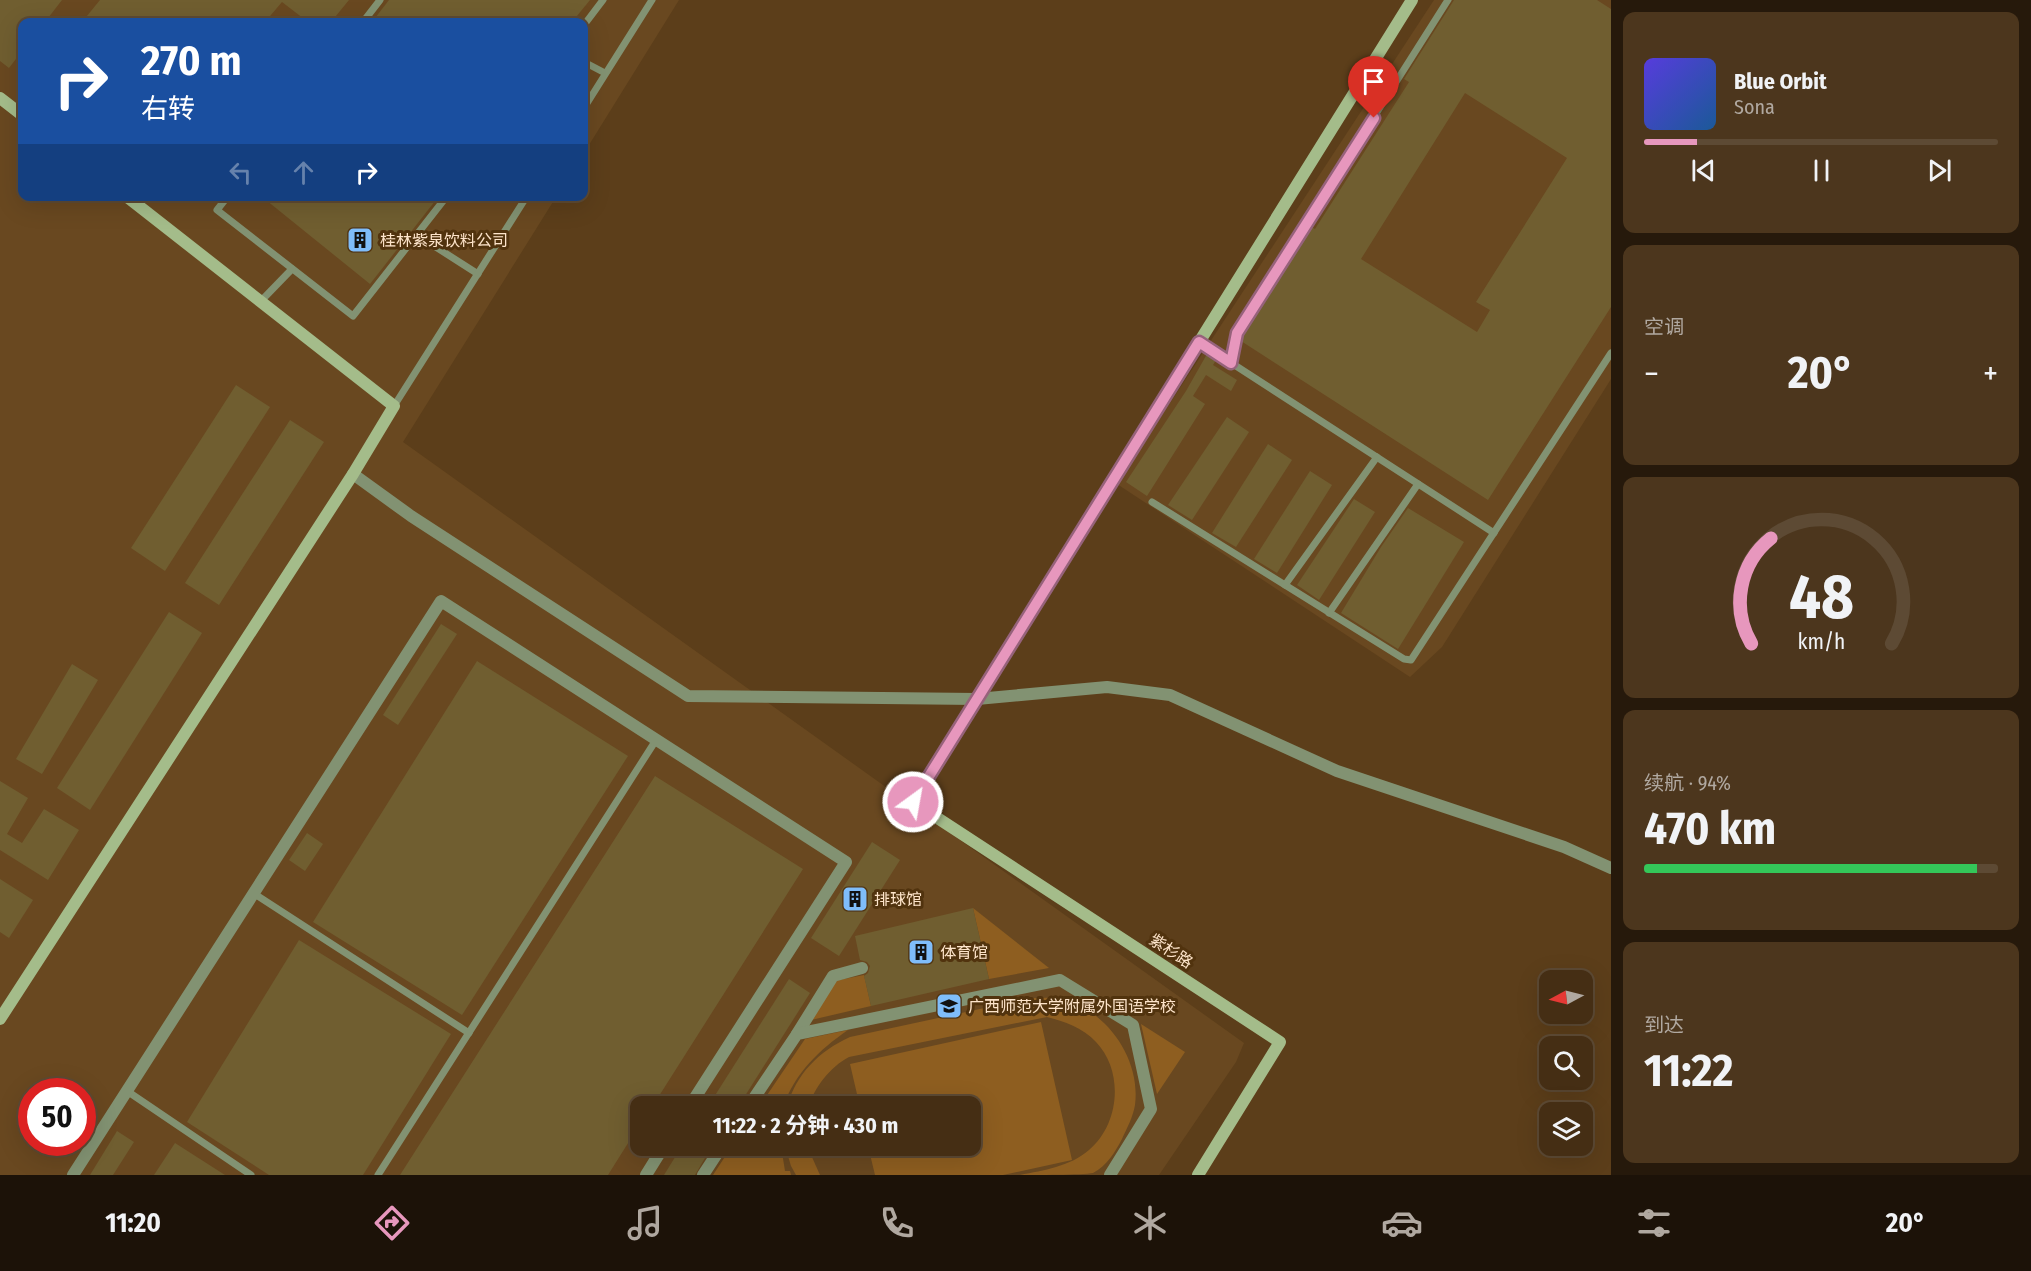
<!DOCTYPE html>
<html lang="zh">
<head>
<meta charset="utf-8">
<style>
  body { margin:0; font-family:"Fira Sans Condensed","Noto Sans SC",sans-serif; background:#4c361d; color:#f1f3f6; height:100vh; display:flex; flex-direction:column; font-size:22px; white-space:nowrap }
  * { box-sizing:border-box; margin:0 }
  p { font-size:20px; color:#b0a8a0 }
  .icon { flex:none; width:33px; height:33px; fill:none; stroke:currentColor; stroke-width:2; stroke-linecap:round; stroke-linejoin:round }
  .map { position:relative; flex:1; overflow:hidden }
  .drawer { display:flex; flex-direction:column; gap:12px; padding:12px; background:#26190b; width:420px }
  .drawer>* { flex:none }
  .banner { position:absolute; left:18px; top:18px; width:570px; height:183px; border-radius:12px; box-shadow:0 6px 24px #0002,0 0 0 2px #5d4a34; background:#1a4fa0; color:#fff; overflow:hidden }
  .needle { width:39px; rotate:263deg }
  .controls { position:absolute; left:1539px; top:970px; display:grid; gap:12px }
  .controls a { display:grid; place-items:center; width:54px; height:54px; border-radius:12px; background:#452e14; box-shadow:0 6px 24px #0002,0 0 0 2px #5d4a34; font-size:30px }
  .speed { position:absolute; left:18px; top:1078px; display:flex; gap:12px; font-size:30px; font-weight:700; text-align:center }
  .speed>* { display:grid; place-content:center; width:78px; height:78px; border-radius:50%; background:#452e14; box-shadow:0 6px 24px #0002,0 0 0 2px #5d4a34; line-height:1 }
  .speed .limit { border:9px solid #d22; background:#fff; color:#111 }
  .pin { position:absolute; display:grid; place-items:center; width:51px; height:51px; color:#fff; margin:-62px -26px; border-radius:50% 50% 50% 0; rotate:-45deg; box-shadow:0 0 6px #0007 }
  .pin .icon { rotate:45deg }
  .me { position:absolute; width:66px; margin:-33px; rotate:32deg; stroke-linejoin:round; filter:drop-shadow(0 0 4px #0008) }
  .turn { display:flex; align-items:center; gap:21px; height:126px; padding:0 24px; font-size:27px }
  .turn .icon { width:78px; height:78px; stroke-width:2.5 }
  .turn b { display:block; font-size:42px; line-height:51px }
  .lanes { display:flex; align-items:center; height:57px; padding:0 24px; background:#0003; justify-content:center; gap:30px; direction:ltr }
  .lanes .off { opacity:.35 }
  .big { font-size:45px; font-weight:700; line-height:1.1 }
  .drawer .tile { flex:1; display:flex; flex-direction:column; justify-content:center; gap:9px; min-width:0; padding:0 21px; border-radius:12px; background:#4c361d }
  .drawer .dial { align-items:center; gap:0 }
  .dial svg { height:156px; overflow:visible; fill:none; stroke:#5d4a34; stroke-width:7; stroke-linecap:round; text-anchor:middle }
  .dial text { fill:#f1f3f6; stroke:none }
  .song { display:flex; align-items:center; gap:18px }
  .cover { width:72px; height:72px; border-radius:9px; background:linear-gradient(135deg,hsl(250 70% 55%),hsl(210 70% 35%)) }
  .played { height:6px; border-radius:3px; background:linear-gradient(90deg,#e797bd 15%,#5d4a34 15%) }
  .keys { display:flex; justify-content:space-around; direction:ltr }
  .heat { display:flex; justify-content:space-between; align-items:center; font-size:33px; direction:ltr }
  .charge { height:9px; border-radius:4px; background:linear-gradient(90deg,#34c759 94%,#5d4a34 0) }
  .trip { position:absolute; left:630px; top:1096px; width:351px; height:60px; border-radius:12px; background:#452e14; box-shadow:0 6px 24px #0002,0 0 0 2px #5d4a34; font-weight:700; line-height:60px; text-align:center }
  .menu { display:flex; height:96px; justify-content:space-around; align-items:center; background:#1c1208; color:#b0a8a0 }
  .menu .icon { width:42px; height:42px }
  .menu .active { color:#e797bd }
  .menu b { font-size:27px; color:#f1f3f6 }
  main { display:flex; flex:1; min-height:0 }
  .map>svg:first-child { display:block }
  .built { fill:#694820; fill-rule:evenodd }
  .green { fill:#8e5e20 }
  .building { fill:#705e30; fill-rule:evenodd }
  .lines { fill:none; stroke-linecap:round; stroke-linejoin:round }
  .lane { stroke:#829272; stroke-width:7 }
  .street { stroke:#829272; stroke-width:12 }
  .secondary { stroke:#a4bc8a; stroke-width:12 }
  .route-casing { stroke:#96627b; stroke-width:15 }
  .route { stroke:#e797bd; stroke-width:10 }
  .labels { text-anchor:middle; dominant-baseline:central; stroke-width:6; stroke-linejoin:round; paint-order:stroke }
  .poi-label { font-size:16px; fill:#fee5cb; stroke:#51330e; text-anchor:start }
  .street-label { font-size:16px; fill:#fee5cb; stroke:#51330e }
</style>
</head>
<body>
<main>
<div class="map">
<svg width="1611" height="1175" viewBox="0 0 1611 1175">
  <rect width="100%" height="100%" fill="#5c3e1a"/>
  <g class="built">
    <path d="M0,0h679l-95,153v-131h-562v174l534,1 -153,245 841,601 -8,19 -77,113h-1159zM32,1092h50v51h-50zM640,1107h330v39h-330z"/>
    <path d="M1434,0h177v379l-169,268 -32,30 -293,-193z"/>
  </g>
  <g class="green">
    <path d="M973,908l76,60 -60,11z"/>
    <path d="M864,975l7,31 -60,14 23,-39z"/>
    <path d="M1031,998c10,0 22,-1 32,1 44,12 78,60 72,106 -2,12 -8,23 -13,34 -7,13 -15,27 -29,34 -10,2 -59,2 -73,2 24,-5 49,-8 69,-25 31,-26 35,-79 7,-108 -13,-14 -32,-21 -49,-25l-198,40c-19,10 -34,30 -41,50h-21c9,-33 32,-56 63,-70z"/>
    <path d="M1041,1022l31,138 -69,15h-128l-7,-29h102v-39h-110l-10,-43z"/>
    <path d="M1141,1024l44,28 -28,42z"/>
    <path d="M848,1030c-29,20 -53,43 -65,77h-24l46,-68z"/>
    <path d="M732,1146h49l4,25h5l1,4h-78z"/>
    <path d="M785,1146h22l13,29h-24l-5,-9z"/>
  </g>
  <g class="building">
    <path d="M0,0h62l-17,22h-23v29l-13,17 -9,-7z"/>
    <path d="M100,0h249l-18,22h-23l-26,-20 -17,20h-183z"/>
    <path d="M389,0h201l-18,22h-200z"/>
    <path d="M1454,0h143l14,9v298l-123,193 -247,-159 1,-6 69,-108 4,2 94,-147 -5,-3zM1465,93l102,65 -91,144 14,8 -13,22 -116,-73z"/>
    <path d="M261,196h178l-69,88z"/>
    <path d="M1207,354l9,6 -3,5 24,15 -6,11 -25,-16 -13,21 12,8 -58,92 -21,-14 60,-91z"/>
    <path d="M236,385l34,22 -105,164 -34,-23z"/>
    <path d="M1227,417l22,15 -57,88 -24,-15z"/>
    <path d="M290,420l34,22 -105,163 -34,-22z"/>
    <path d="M1268,444l24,16 -56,87 -24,-14z"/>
    <path d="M1310,471l22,14 -55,88 -23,-14z"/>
    <path d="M1354,499l21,13 -56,88 -22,-15z"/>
    <path d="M1408,508l56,34 -66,107 -57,-36 40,-66z"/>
    <path d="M169,612l33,21 -112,177 -33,-22z"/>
    <path d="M441,624l16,10 -59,91 -15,-10z"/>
    <path d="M477,661l151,95 -166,259 -149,-93z"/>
    <path d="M72,664l26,16 -56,94 -26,-15z"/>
    <path d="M655,776l148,93 -151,238h-12v17l-32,51h-208z"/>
    <path d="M0,781l28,17 -21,36 15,9 22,-34 35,21 -31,50 -48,-30z"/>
    <path d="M307,833l16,11 -18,27 -16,-11z"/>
    <path d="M872,842l28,18 -61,96 -28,-18z"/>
    <path d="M0,879l33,21 -24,38 -9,-6z"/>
    <path d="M973,908l16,71 -118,27 -7,-30 4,-3 2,-7 -3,-4 -7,-2 -5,-24z"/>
    <path d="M299,940l152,94 -88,141h-94l-82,-53z"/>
    <path d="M789,979l21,14 -72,114h-8l-16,-10z"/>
    <path d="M117,1131l17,11 -21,33h-23z"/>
    <path d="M175,1143l50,32h-71z"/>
    <path d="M682,1146h30l-17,29h-31z"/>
  </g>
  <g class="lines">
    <g class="lane">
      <path d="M363,22l17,-22"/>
      <path d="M584,25l19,-25"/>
      <path d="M584,62l21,11"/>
      <path d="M584,108l68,-108"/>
      <path d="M228,196l-11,14 136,106 94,-120"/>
      <path d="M417,235l61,39"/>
      <path d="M260,302l32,-33"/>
      <path d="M1199,342l295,191"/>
      <path d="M1231,363l6,-30 211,-333"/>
      <path d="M394,406l133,-210"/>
      <path d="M1152,502l252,157 7,1 200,-307"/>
      <path d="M1285,585l92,-128"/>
      <path d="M1329,613l89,-129"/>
      <path d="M253,893l216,140"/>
      <path d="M127,1091l124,84"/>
      <path d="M378,1175l278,-435"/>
    </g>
    <g class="street">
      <path d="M353,474l58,42 277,180 289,3 130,-12 63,8 167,76 227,76 47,21"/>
      <path d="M797,1034l36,-58 29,-8"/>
      <path d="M748,1107l49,-73 263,-54 73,45 18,84 -41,66"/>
      <path d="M73,1175l368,-574 405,261 -157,245"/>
      <path d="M646,1175l18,-29"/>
      <path d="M703,1175l19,-29"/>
    </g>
    <g class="secondary">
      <path d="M0,98l22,17"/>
      <path d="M0,1019l353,-545 41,-68 -268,-210"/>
      <path d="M1198,1175l82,-133 -367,-240 499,-802"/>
    </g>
  </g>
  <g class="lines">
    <g class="route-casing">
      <path id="route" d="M913,802l286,-460 32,21 6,-30 137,-215"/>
    </g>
    <use href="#route" class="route"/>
  </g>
  <defs>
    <g id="building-square" transform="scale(1.35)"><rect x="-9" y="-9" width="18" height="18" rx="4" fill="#7fbdfa" stroke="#51330e"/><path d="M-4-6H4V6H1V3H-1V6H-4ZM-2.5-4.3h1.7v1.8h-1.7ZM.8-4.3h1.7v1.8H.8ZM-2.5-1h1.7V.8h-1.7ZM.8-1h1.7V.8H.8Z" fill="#111"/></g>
    <g id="school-square" transform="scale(1.35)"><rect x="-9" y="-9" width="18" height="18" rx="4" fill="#7fbdfa" stroke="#51330e"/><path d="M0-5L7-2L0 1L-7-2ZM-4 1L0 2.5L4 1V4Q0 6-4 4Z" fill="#111"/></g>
  </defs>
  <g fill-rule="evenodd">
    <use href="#building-square" x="360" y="240"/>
    <use href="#building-square" x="855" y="899"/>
    <use href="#building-square" x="921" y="952"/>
    <use href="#school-square" x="949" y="1006"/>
  </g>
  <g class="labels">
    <g class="poi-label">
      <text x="380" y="240">桂林紫泉饮料公司</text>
      <text x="874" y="899">排球馆</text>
      <text x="940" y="952">体育馆</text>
      <text x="968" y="1006">广西师范大学附属外国语学校</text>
    </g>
    <g class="street-label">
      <text transform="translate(1171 951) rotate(33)">紫杉路</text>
    </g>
  </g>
</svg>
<div class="controls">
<a><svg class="needle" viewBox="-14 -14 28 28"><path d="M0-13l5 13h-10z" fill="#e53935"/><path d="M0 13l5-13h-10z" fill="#b0a8a0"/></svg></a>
<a><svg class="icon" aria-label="search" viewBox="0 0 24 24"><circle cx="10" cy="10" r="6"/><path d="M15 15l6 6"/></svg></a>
<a><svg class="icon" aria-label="layers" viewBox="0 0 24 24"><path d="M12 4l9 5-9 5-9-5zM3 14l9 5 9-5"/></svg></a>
</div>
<div class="speed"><div class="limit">50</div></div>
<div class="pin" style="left:1374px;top:118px;background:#d93025"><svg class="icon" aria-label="arrive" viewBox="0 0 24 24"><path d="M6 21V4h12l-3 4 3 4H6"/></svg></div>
<svg class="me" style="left:913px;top:802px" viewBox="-20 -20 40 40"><circle r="17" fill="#e797bd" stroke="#fff" stroke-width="3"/><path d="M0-11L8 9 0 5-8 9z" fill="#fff"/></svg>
<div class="trip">11:22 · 2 分钟 · 430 m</div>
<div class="banner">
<div class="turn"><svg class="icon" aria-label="right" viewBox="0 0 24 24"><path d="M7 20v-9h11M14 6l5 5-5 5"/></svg><div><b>270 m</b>右转</div></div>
<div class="lanes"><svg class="icon off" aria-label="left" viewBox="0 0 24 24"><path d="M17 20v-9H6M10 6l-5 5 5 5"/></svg><svg class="icon off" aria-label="ahead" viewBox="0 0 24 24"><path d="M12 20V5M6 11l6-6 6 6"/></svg><svg class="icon" aria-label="right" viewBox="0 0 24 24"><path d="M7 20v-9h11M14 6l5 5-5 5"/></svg></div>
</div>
</div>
<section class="drawer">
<div class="tile">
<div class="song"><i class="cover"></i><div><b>Blue Orbit</b><p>Sona</p></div></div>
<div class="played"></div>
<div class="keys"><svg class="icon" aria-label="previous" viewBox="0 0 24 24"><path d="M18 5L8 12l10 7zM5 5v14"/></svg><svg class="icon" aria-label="pause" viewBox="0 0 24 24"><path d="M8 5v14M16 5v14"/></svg><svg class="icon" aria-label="next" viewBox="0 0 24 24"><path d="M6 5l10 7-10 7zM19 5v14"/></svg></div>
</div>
<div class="tile"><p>空调</p>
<div class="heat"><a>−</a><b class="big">20°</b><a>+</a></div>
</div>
<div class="tile dial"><svg viewBox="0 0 100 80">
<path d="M14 69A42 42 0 1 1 86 69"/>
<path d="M14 69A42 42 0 0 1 24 15" stroke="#e797bd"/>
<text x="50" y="56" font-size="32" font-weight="700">48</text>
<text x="50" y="72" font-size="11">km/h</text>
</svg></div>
<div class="tile"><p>续航 · 94%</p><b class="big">470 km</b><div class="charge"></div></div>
<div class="tile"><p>到达</p><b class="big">11:22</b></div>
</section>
</main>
<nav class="menu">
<b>11:20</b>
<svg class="icon active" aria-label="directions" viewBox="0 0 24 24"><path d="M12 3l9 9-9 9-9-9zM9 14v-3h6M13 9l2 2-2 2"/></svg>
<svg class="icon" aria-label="music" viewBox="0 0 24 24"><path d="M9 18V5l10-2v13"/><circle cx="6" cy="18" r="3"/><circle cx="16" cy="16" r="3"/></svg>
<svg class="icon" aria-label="phone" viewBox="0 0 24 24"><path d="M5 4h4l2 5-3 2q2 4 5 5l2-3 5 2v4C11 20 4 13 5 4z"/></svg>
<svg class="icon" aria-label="climate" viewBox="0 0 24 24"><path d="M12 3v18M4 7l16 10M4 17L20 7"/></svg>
<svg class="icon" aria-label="car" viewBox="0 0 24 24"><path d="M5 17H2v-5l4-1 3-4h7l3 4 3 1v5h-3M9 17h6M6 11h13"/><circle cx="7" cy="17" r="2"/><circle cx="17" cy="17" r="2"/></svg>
<svg class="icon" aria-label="filters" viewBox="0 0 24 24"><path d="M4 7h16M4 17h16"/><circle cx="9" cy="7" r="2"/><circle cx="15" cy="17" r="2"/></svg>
<b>20°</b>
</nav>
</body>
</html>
